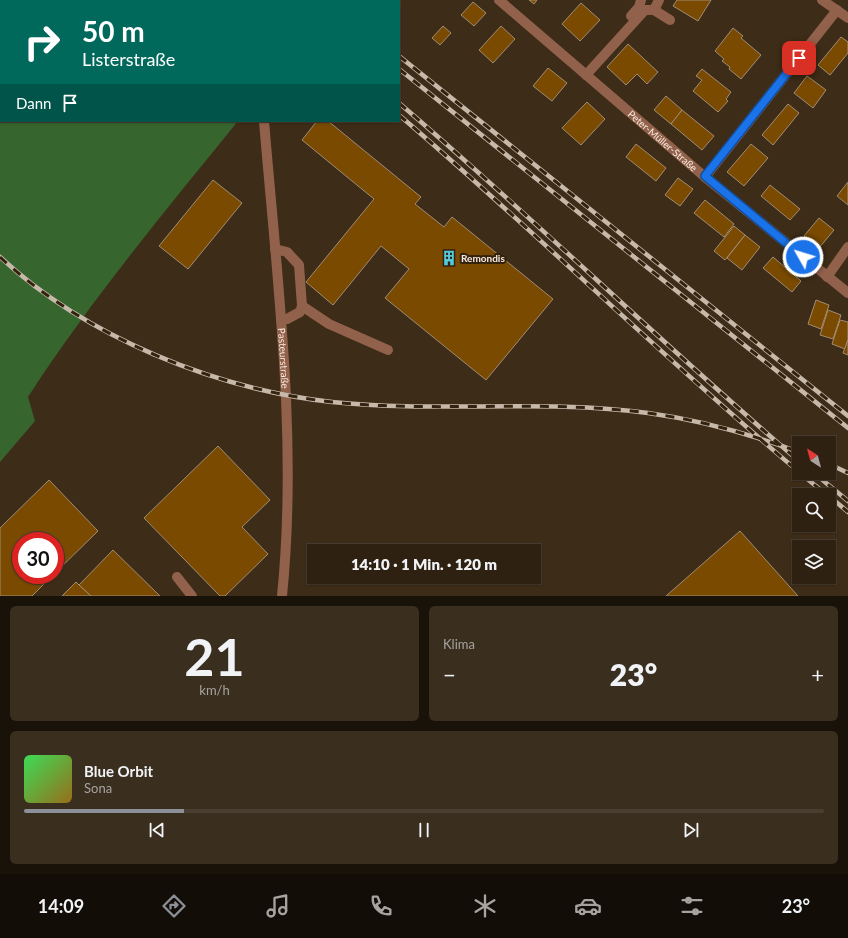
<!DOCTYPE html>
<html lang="de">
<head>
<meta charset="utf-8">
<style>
  body { margin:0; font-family:Lato,sans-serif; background:#3a2e1f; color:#f1f3f6; height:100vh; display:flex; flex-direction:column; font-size:15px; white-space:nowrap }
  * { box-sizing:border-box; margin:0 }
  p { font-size:13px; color:#a7a39f }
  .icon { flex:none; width:22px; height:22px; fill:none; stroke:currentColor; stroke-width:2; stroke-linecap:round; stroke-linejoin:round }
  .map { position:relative; height:596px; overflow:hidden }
  .panel { display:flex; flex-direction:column; gap:10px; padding:10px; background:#191209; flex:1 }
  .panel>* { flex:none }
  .banner { position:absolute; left:0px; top:0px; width:400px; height:122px; box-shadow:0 1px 3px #0004,0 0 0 1px #493e31; background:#00695c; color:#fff; overflow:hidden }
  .needle { width:26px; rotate:324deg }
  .fabs { position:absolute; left:792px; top:436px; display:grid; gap:8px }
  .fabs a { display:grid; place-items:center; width:44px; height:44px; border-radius:0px; background:#2e2111; box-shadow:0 1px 3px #0004,0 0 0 1px #493e31; font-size:20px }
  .speed { position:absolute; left:12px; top:532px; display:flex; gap:8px; font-size:20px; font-weight:700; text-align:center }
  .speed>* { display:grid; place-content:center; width:52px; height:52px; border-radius:50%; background:#2e2111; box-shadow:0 1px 3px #0004,0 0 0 1px #493e31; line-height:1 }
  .speed .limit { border:6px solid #d22; background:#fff; color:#111 }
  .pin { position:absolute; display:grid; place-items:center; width:34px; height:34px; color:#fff; margin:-17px; border-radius:8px; box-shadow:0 2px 6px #0006 }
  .me { position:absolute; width:44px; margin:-22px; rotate:309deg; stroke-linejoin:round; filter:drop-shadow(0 0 3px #0008) }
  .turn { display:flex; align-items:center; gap:14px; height:84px; padding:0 16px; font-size:18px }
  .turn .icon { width:52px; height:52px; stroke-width:2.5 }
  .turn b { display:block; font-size:28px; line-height:34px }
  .then { display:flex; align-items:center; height:38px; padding:0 16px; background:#0003; gap:8px; font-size:15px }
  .big { font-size:30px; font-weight:800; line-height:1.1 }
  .panel .widget { flex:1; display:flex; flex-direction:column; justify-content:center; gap:6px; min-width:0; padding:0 14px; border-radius:6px; background:#3a2e1f }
  .panel .dial { align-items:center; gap:0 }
  .dial b { font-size:52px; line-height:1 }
  .song { display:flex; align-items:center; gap:12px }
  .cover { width:48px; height:48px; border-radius:6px; background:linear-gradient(135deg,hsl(130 70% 55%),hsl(40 70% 35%)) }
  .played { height:4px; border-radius:2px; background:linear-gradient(90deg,#8c9099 20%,#493e31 20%) }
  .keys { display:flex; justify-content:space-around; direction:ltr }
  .heat { display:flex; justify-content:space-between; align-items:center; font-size:22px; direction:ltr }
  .panel .tiles { flex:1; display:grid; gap:10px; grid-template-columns:1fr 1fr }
  .widget:last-child { grid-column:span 2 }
  .trip { position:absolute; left:307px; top:544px; width:234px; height:40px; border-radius:0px; background:#2e2111; box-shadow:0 1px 3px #0004,0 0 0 1px #493e31; font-weight:800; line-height:40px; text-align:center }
  .dock { display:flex; height:64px; justify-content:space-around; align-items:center; background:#120d07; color:#a7a39f }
  .dock .icon { width:28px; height:28px }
  .dock .active { color:#8c9099 }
  .dock b { font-size:18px; color:#f1f3f6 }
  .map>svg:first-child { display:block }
  .forest { fill:#36652e }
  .building { fill:#794a00; stroke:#a28c75 }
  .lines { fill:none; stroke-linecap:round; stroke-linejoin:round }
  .minor { stroke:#92614b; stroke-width:10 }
  .rail-casing { stroke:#c6b9aa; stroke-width:4.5 }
  .rail { stroke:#33220d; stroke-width:3; stroke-dasharray:9; stroke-linecap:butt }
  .route-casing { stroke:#114b97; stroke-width:10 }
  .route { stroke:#1a73e8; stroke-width:7 }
  .labels { text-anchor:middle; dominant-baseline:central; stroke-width:4; stroke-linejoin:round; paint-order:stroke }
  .street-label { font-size:10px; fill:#f7ebdf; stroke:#33220d }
  .poi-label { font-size:10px; font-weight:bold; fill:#f7ebdf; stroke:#33220d; text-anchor:start }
</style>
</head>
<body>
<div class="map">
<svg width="848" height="596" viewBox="0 0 848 596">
  <rect width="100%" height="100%" fill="#3d2c17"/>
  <g class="forest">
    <path d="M37,0h168l2,1h-170z"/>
    <path d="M0,74l1,47h237c-73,90 -147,179 -210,276l7,24 -35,41z"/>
  </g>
  <g class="building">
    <path d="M529,0h8l-3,4z"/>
    <path d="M677,0h34l-13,21 -25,-15z"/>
    <path d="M473,2l13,11 -12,13 -13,-11z"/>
    <path d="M581,3l19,17 -20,21 -18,-17z"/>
    <path d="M443,26l8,7 -11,12 -8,-7z"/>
    <path d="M501,26l14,13 -22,24 -14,-13z"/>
    <path d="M733,28l10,8 -2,2 20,17 -20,24 -12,-10 1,-2 -8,-6 2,-2 -9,-8z"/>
    <path d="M841,37l7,5v11l-18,22 -12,-10z"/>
    <path d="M628,44l30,28 -11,12 -10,-10 -11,11 -19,-18z"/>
    <path d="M548,68l19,15 -15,18 -19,-15z"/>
    <path d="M702,69l29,23 -5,7 2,2 -10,11 -25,-21 9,-11 -6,-4z"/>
    <path d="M807,76l19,14 -13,18 -19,-15z"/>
    <path d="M666,96l16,14 -11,14 -17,-14z"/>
    <path d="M587,102l18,17 -24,26 -19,-17z"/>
    <path d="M788,104l11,9 -26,32 -11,-10z"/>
    <path d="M682,110l32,26 -12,14 -31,-26z"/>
    <path d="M317,121h11l93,76 -6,7 29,23 8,-10 101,82 -67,81 -101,-82 24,-29 -28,-23 -48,59 -27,-23 68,-83 -72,-59z"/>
    <path d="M636,144l30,24 -10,13 -30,-24z"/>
    <path d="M751,144l17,14 -24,28 -17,-14z"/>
    <path d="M678,178l15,11 -13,17 -15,-11z"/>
    <path d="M213,180l29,23 -54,66 -29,-23z"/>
    <path d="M848,182v23l-11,-9z"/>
    <path d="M770,185l30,24 -10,11 -29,-24z"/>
    <path d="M705,200l29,24 -10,13 -30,-24z"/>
    <path d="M819,218l15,12 -15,18 -15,-12z"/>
    <path d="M734,226l11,9 -20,25 -11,-9z"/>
    <path d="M745,235l15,12 -18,23 -15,-12z"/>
    <path d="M773,257l28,24 -9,11 -29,-24z"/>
    <path d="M816,300l13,5 -8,24 -13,-5z"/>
    <path d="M828,310l13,5 -8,24 -13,-4z"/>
    <path d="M840,320l8,2v17l-3,10 -13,-5z"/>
    <path d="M848,340v15l-5,-2z"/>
    <path d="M218,446l52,54 -28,27 26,27 -43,42h-5l-76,-78z"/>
    <path d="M49,480l49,51 -43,42v-32h-34v34h32l-21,21h-32v-68z"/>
    <path d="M740,531l58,65h-132z"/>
    <path d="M113,550l47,46h-69l-12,-11z"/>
    <path d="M76,582l3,3 12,11h-29z"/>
  </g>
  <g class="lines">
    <g class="minor">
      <path d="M212,0v1"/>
      <path id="s1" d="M499,0l206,177 143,116"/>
      <path d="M822,0l26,18"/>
      <path d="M654,10l5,-10"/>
      <path d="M631,16l8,-9 2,-7"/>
      <path d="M586,75l59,-65h9l16,10"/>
      <path id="s2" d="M264,121c13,158 34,317 18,475"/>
      <path d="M705,177l132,-167"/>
      <path d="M275,249l12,3 12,13 3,41 -2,6 -13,7h-6"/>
      <path d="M827,277l21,-30"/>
      <path d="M302,306l27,18 59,26"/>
      <path d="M177,577l15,19"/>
    </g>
    <g class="rail-casing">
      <g id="rail">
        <path d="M260,0l2,1"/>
        <path d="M274,0l1,1"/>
        <path d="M313,0l1,1"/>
        <path d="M328,0l2,1"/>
        <path d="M399,56l449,360"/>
        <path d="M399,69l449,359"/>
        <path d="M399,103c136,116 264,242 400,358"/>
        <path d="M399,115c136,116 263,242 400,357"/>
        <path d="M0,257c86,80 215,132 332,145 105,11 211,-3 316,11 52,7 102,21 151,39"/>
        <path d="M829,464l19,9"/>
        <path d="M800,473l27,22"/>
        <path d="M814,473l34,28"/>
        <path d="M829,496l19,16"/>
      </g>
    </g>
    <use href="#rail" class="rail"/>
  </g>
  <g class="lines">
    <g class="route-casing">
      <path id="route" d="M799,58l-94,118 98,81"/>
    </g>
    <use href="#route" class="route"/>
  </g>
  <defs>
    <g id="building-bare" transform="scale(1.2)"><path d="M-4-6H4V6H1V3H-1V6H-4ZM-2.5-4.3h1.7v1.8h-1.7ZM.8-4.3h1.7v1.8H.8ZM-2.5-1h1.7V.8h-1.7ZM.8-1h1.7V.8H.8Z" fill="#53cadc" stroke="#33220d" stroke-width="2.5" paint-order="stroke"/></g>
  </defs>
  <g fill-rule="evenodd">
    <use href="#building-bare" x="449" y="258"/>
  </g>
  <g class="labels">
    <g class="street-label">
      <text stroke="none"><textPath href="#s1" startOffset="216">Peter-Müller-Straße</textPath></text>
      <text stroke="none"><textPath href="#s2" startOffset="238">Pasteurstraße</textPath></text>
    </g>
    <g class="poi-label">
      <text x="461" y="258">Remondis</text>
    </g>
  </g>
</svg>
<div class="fabs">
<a><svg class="needle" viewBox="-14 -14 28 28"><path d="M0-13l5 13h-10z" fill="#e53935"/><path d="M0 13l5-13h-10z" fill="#a7a39f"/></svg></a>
<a><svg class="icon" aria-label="search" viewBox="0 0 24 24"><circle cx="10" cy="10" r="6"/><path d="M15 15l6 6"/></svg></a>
<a><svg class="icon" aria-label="layers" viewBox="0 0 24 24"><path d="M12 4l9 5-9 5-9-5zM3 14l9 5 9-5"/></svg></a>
</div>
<div class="speed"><div class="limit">30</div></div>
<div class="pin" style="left:799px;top:58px;background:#d93025"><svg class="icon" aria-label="arrive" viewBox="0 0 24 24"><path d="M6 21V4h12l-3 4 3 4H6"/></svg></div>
<svg class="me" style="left:803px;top:257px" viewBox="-20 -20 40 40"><circle r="17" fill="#1a73e8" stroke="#fff" stroke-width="3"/><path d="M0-11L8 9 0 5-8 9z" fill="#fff"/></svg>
<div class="trip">14:10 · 1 Min. · 120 m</div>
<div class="banner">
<div class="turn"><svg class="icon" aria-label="right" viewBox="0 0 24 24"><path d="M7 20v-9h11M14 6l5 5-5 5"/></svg><div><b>50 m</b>Listerstraße</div></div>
<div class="then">Dann<svg class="icon" aria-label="arrive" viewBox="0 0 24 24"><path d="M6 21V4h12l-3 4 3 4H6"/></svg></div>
</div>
</div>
<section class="panel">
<div class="tiles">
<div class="widget dial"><b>21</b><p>km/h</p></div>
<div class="widget"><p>Klima</p>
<div class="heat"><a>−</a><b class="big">23°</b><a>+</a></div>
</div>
<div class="widget">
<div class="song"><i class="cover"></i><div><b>Blue Orbit</b><p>Sona</p></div></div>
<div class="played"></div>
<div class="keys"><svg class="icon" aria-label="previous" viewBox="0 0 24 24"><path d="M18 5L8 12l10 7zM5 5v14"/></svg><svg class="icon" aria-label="pause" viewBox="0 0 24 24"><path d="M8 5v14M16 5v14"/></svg><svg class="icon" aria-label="next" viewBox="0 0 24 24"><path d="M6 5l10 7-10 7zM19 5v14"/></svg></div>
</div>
</div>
</section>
<nav class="dock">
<b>14:09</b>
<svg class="icon active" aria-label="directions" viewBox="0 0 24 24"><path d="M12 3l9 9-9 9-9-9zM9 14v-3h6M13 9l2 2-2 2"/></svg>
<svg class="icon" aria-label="music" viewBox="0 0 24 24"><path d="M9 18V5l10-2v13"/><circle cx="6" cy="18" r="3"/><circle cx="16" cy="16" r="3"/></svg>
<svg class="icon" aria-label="phone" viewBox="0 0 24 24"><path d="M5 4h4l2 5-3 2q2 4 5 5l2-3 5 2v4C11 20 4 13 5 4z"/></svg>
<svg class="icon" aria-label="climate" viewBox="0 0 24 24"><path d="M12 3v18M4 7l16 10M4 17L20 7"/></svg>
<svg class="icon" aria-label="car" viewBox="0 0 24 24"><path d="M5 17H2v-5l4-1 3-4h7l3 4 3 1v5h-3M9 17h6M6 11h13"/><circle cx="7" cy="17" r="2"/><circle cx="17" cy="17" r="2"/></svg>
<svg class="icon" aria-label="filters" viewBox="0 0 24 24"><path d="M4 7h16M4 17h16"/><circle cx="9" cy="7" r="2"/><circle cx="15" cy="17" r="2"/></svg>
<b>23°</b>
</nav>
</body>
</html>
